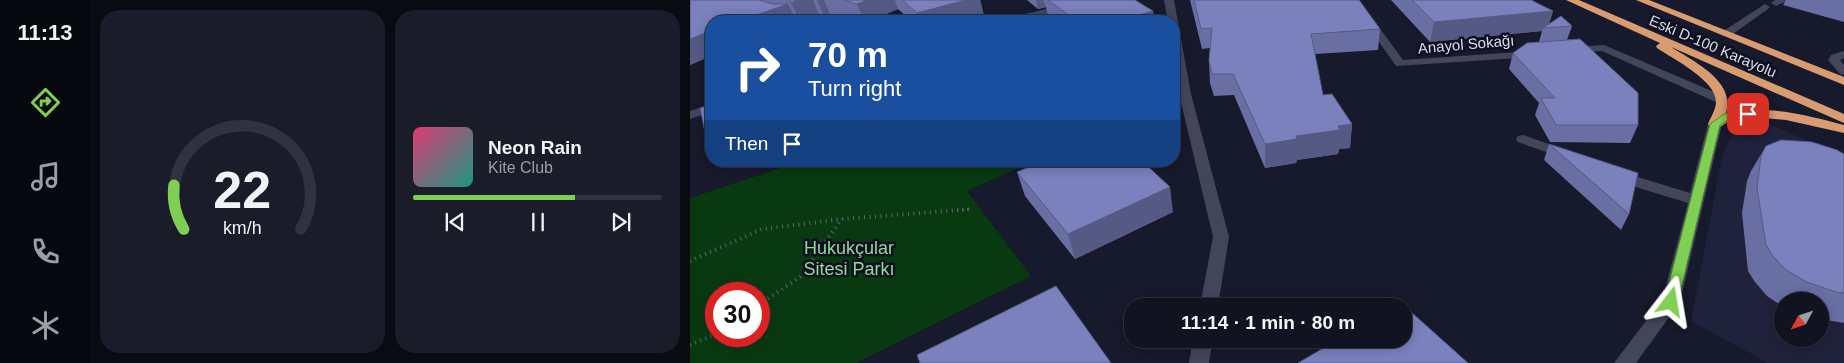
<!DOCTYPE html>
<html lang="en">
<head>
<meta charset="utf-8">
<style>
  body { margin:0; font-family:Helvetica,sans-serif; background:#1a1c2a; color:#f1f3f6; height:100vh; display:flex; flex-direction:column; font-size:19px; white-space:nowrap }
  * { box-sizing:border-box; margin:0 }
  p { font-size:16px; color:#9c9ea5 }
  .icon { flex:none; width:28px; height:28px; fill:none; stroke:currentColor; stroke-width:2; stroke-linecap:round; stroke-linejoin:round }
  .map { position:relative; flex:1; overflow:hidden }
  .details { display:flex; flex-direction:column; gap:10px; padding:10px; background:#090a12; width:600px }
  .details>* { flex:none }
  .hud { position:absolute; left:15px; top:15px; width:475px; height:152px; border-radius:20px; box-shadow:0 2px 12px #0003,0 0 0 1px #30323f; background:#1a4fa0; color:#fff; overflow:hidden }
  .needle { width:32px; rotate:230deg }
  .controls { position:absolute; left:1084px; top:292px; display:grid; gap:10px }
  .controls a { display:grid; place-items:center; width:55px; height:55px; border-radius:50%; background:#111321; box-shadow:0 2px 12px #0003,0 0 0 1px #30323f; font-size:25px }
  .speed { position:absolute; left:15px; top:282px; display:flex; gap:10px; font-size:25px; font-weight:700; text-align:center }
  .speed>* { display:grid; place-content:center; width:65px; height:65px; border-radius:50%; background:#111321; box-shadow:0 2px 12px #0003,0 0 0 1px #30323f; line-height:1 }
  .speed .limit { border:8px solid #d22; background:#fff; color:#111 }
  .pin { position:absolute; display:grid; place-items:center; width:42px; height:42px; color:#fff; margin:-21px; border-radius:10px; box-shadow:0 2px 8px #0006 }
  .me { position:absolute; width:55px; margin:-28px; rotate:14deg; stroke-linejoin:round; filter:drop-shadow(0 0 4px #0008) }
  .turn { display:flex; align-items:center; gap:18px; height:105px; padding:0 20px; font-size:22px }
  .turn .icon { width:65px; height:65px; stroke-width:2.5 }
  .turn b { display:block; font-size:35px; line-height:42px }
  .then { display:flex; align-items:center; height:48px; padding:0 20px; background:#0003; gap:10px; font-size:19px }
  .details .widget { flex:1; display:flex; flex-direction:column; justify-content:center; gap:8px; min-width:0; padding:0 18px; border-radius:20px; background:#1a1c2a }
  .details .dial { align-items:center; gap:0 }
  .dial svg { height:130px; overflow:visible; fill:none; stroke:#30323f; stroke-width:7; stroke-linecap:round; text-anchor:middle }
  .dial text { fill:#f1f3f6; stroke:none }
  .song { display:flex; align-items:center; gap:15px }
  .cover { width:60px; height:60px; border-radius:8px; background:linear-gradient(135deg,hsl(340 70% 55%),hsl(170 70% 35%)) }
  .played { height:5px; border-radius:2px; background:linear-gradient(90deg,#7fd052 65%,#30323f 65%) }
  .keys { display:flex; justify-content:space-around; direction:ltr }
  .details .tiles { flex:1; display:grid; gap:10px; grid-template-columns:repeat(2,1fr) }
  .trip { position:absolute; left:434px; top:298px; width:288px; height:50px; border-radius:20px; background:#111321; box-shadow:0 2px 12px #0003,0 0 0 1px #30323f; font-weight:700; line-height:50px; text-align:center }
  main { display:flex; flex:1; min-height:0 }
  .dock { display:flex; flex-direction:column; width:90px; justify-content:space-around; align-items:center; background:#07080d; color:#9c9ea5 }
  .dock .icon { width:35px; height:35px }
  .dock .current { color:#7fd052 }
  .dock b { font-size:22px; color:#f1f3f6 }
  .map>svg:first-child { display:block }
  .built { fill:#20223b; fill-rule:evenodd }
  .green { fill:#093910; fill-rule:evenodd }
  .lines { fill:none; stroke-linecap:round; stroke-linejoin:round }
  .path-far1 { stroke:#606273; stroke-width:3; stroke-dasharray:1 4; stroke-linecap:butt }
  .path { stroke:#606273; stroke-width:4; stroke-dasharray:1 4.5; stroke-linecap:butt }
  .minor { fill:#43465b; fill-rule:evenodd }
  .highway { fill:#d99c71; fill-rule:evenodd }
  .wall { fill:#696fa3 }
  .shaded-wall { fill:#555a84 }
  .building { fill:#7a81bd; stroke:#555a84 }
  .route { fill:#7fd052; stroke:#538735 }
  .labels { text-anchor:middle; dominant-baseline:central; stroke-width:5; stroke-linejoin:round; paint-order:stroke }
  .far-street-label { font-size:15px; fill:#dbddeb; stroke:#0e1022 }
  .park-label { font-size:18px; fill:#92db95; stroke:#0e1022 }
</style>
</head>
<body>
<main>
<nav class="dock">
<b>11:13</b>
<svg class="icon current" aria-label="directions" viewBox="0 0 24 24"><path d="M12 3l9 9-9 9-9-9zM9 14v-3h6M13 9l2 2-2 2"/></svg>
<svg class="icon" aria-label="music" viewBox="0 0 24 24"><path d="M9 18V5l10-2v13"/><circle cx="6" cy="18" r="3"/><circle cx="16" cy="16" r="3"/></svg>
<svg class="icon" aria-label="phone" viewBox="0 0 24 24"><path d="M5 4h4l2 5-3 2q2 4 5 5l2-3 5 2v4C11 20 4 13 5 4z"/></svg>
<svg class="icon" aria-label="climate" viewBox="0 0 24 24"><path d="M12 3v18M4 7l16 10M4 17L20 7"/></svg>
</nav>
<section class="details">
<div class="tiles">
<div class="widget dial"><svg viewBox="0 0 100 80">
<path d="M14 69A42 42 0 1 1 86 69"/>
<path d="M14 69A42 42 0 0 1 8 42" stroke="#7fd052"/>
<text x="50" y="56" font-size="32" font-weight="700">22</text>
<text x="50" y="72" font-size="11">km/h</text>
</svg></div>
<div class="widget">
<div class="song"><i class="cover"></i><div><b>Neon Rain</b><p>Kite Club</p></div></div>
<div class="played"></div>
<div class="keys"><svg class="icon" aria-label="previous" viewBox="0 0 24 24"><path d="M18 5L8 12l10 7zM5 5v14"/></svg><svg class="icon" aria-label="pause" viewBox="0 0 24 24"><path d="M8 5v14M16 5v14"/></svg><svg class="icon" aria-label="next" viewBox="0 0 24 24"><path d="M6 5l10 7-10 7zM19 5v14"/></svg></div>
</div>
</div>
</section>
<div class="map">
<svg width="1154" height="363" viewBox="0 0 1154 363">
  <rect width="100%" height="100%" fill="#17192c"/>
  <path class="built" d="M1064,124l18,1 72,32v206h-76l-77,-42 31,-164 13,-30zM1092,301h38v38h-38z"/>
  <path class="green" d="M112,161h223l2,3 -60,27 64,85 -175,87h-166v-165zM26,294h43v42h-43z"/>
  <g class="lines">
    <path class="path-far1" d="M267,210l15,-1"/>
    <g class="path">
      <path d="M0,261l72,-32 80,-10 130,-10"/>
      <path d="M69,305l42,-29 41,-57"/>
      <path d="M0,345l26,-11"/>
    </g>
    <g class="minor">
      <path d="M394,0h17l-2,2 -79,19h-17l1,-2z"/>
      <path d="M474,0h10l17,94 38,143 -11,69h-18l13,-69 -34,-143 -5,-33v-40h-6z"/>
      <path d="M659,0h10l44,60 129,-9 6,3 -6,3 -136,9z"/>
      <path d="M1085,0h14l-13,6 -5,-3z"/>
      <path d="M1075,4l5,3 -2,2 -38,27h-8l-1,-2 1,-2z"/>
      <path d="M914,45l122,52 2,3 -6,4 -4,-1 -116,-52 -32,2 -5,-3 5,-3z"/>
      <path d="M1154,51v7l-4,2 4,5v10l-4,-1 -12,-14 3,-5z"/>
      <path d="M21,104v8l-21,7v-8z"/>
      <path d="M1025,120l7,4 -42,178 -44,61h-22l48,-63 26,-97 -46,-14 -29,-11 -2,-3 2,-3 5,-1 72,22 18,-69z"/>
      <path d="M833,135l48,17 2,3 -2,3 -5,1 -48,-17 -2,-3 2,-3z"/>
      <path d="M503,339h20l-4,24h-20z"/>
    </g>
    <g class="highway">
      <path d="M876,0h13l265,114v9l-173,-76c22,14 65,34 55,66 38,-9 81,2 118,12v8l-58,-13 -33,-3 -21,2 -12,8h-10l-2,-3c3,-7 8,-15 8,-22 0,-22 -43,-43 -59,-54l-1,-2 4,-3z"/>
      <path d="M946,0h13l195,77v8z"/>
    </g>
  </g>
  <g class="wall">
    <path d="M0,0h290l4,16 -20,5h-53l-13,-12 -28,12h-11l-29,-7 -6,2 -5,-1 -17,6h-2l-2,-4 -3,-1 -84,5v35l-21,9z"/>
    <path d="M337,0h108l20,21h-100l-7,-5 -2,-9 -8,2z"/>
    <path d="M500,0h169l21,29 -2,21 -63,4 8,41 29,29 -2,24 -11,1 -1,5 -41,6 -1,3 -31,5 -31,-73 -20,1 -4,-13 -1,-22 1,-13 -8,1z"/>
    <path d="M701,0h140l22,11 -4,13 23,2 -5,14 71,85 -8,18 -80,-1 -15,-27 4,-12 -30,-34 4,-16 26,-11 3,-11 -112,11z"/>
    <path d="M1096,0h58v22l-61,-17z"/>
    <path d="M859,144l80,70 -8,16 -77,-70z"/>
    <path d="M1076,146l78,8v169l-24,-4v-18h-38v5l-15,-10 -12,-14 -7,-11 -6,-58 5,-32 4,-10z"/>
    <path d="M327,172l156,40 -98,47 -50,-63z"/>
  </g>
  <g class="shaded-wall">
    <path d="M108,0h15l6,15 -19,6 -9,-18z"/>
    <path d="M127,0h7l6,14 -6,2z"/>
    <path d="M177,0h28l3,9 -28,12h-5l-8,-17z"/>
    <path d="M276,0h14l4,16 -20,5h-44l-3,-8z"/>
    <path d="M346,0h8l2,7 -8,2z"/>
    <path d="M98,4l9,17h-58z"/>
    <path d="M463,11l2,10h-38z"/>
    <path d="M863,11l-5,16 -5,1 -1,3 -112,11 4,-20z"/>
    <path d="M21,31v25l-21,9v-26z"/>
    <path d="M662,124l-2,24 -11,1 -1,5 -41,6 -1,3 -31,5v-24l73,-18z"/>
    <path d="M21,141v8l-4,-7z"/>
    <path d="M30,161h19l-16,5z"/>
    <path d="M480,187l3,25 -98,47 -7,-25z"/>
  </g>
  <g class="building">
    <path d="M0,0h69l14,4h15l-49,17h-28v10l-21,8z"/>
    <path d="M100,0h8l-7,3z"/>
    <path d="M153,0h24l-10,4z"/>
    <path d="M212,0h64l-49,13z"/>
    <path d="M358,0h87l18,11 -36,10h-40z"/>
    <path d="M504,0h165l21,29 -69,5 12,61 9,-1 20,30 -14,2 2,4 -44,6 1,3 -32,5 -32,-70h-21l-3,-13 3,-33 -11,1z"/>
    <path d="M722,0h119l22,11 -119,11z"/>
    <path d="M871,16l11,10 -29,2z"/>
    <path d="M890,39l58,54v32h-82l-15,-27h14l-42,-45 14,-10z"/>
    <path d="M21,105v36l-4,1 -7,-34z"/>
    <path d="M1091,140l31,2 25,8 7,4v139l-8,-1 -29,-10 -21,-12 -13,-14 -7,-11 -9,-57 4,-32 5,-10z"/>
    <path d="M859,144l89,29 -9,41z"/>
    <path d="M354,161h98l28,26 -102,47 -51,-62z"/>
    <path d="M366,286l55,77h-191l-3,-8z"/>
    <path d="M711,303l67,60h-170l41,-24h63v-33h-7z"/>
  </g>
  <path class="route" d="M1058,111l4,1v4l-22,3 -10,6 -42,177 -2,4 -5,2 -5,-2 -2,-4 46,-178 14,-10z"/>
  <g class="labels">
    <g class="far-street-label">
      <text transform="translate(776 44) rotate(-5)">Anayol Sokağı</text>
      <text transform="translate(1023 46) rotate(23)">Eski D-100 Karayolu</text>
    </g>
    <g class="park-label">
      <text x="159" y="248">Hukukçular<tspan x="159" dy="21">Sitesi Parkı</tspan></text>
    </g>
  </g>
</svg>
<div class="controls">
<a><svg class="needle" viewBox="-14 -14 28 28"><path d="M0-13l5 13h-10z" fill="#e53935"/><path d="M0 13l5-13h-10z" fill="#9c9ea5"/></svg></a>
</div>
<div class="speed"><div class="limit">30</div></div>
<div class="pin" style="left:1058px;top:114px;background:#d93025"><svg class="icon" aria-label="arrive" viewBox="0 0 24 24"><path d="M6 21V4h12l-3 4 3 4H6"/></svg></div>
<svg class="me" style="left:981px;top:302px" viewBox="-20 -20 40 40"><path d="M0-17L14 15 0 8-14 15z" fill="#7fd052" stroke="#fff" stroke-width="4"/></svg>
<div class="trip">11:14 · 1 min · 80 m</div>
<div class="hud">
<div class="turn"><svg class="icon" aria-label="right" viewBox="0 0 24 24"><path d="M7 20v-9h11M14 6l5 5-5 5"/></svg><div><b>70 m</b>Turn right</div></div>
<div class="then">Then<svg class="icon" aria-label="arrive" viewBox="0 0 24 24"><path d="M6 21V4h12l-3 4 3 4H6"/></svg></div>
</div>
</div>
</main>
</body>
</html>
